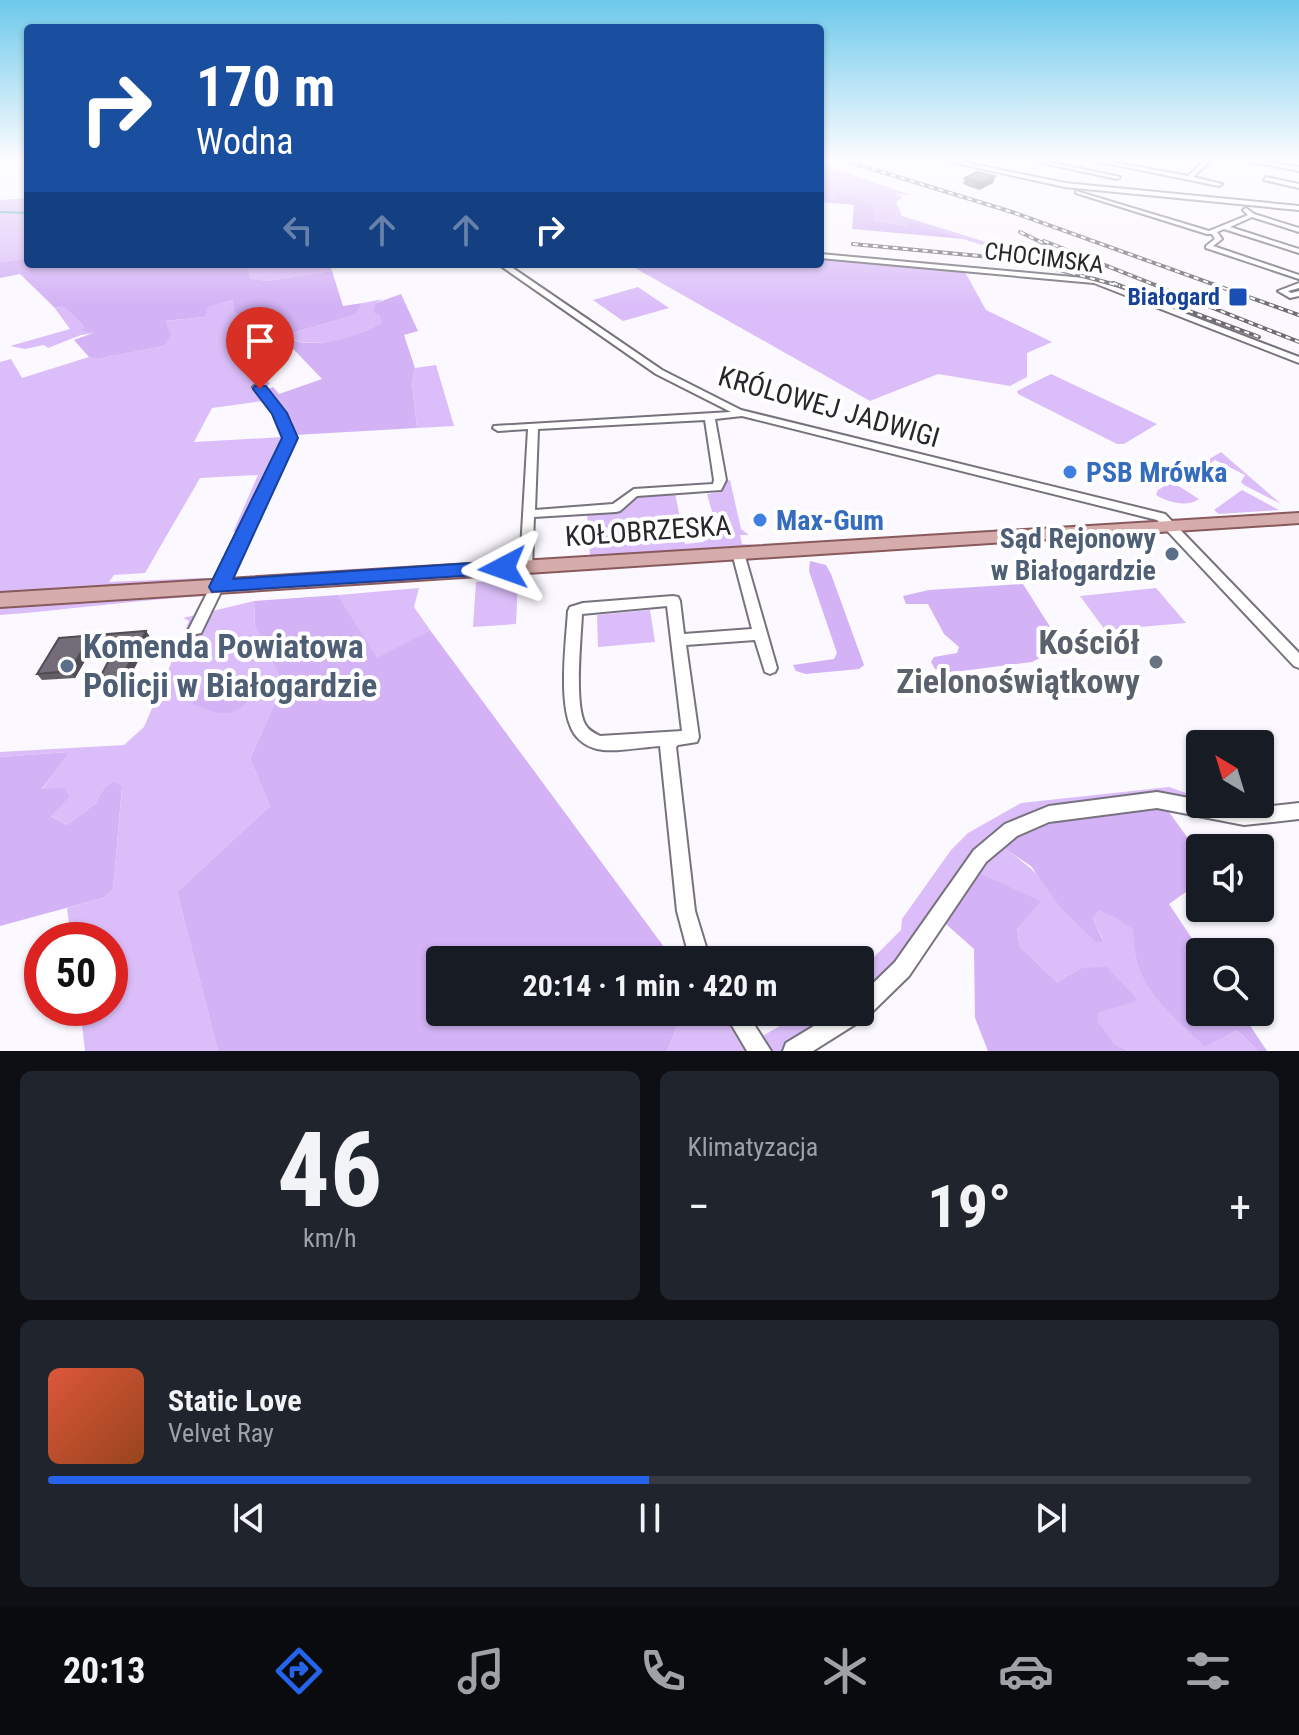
<!DOCTYPE html>
<html lang="pl">
<head>
<meta charset="utf-8">
<style>
  body { margin:0; font-family:"Roboto Condensed",sans-serif; background:#20242c; color:#f1f3f6; height:100vh; display:flex; flex-direction:column; font-size:30px; white-space:nowrap }
  * { box-sizing:border-box; margin:0 }
  p { font-size:26px; color:#9ea1a6 }
  .icon { flex:none; width:44px; height:44px; fill:none; stroke:currentColor; stroke-width:2; stroke-linecap:round; stroke-linejoin:round }
  .map { position:relative; height:1051px; overflow:hidden }
  .sheet { display:flex; flex-direction:column; gap:20px; padding:20px; background:#0d0f14; flex:1 }
  .sheet>* { flex:none }
  .top-card { position:absolute; left:24px; top:24px; width:800px; height:244px; border-radius:8px; box-shadow:0 2px 6px #0004; background:#1a4fa0; color:#fff; overflow:hidden }
  .needle { width:52px; rotate:322deg }
  .tools { position:absolute; left:1186px; top:730px; display:grid; gap:16px }
  .tools a { display:grid; place-items:center; width:88px; height:88px; border-radius:8px; background:#171b24; box-shadow:0 2px 6px #0004; font-size:40px }
  .speed { position:absolute; left:24px; top:922px; display:flex; gap:16px; font-size:40px; font-weight:700; text-align:center }
  .speed>* { display:grid; place-content:center; width:104px; height:104px; border-radius:50%; background:#171b24; box-shadow:0 2px 6px #0004; line-height:1 }
  .speed .limit { border:12px solid #d22; background:#fff; color:#111 }
  .pin { position:absolute; display:grid; place-items:center; width:68px; height:68px; color:#fff; margin:-82px -34px; border-radius:50% 50% 50% 0; rotate:-45deg; box-shadow:0 0 8px #0007 }
  .pin .icon { rotate:45deg }
  .me { position:absolute; width:88px; margin:-44px; rotate:266deg; stroke-linejoin:round; filter:drop-shadow(0 0 6px #0008) }
  .turn { display:flex; align-items:center; gap:28px; height:168px; padding:0 40px; font-size:36px }
  .turn .icon { width:104px; height:104px; stroke-width:2.5 }
  .turn b { display:block; font-size:56px; line-height:68px }
  .lanes { display:flex; align-items:center; height:76px; padding:0 40px; background:#0003; justify-content:center; gap:40px; direction:ltr }
  .lanes .off { opacity:.35 }
  .big { font-size:60px; font-weight:700; line-height:1.1 }
  .sheet .widget { flex:1; display:flex; flex-direction:column; justify-content:center; gap:12px; min-width:0; padding:0 28px; border-radius:12px; background:#20242c }
  .sheet .dial { align-items:center; gap:0 }
  .dial b { font-size:104px; line-height:1 }
  .song { display:flex; align-items:center; gap:24px }
  .cover { width:96px; height:96px; border-radius:12px; background:linear-gradient(135deg,hsl(10 70% 55%),hsl(20 70% 35%)) }
  .played { height:8px; border-radius:4px; background:linear-gradient(90deg,#2563eb 50%,#363941 50%) }
  .keys { display:flex; justify-content:space-around; direction:ltr }
  .heat { display:flex; justify-content:space-between; align-items:center; font-size:44px; direction:ltr }
  .sheet .tiles { flex:1; display:grid; gap:20px; grid-template-columns:1fr 1fr }
  .widget:last-child { grid-column:span 2 }
  .trip { position:absolute; left:426px; top:946px; width:448px; height:80px; border-radius:8px; background:#171b24; box-shadow:0 2px 6px #0004; font-weight:700; line-height:80px; text-align:center }
  .tab-bar { display:flex; height:128px; justify-content:space-around; align-items:center; background:#090b0e; color:#9ea1a6 }
  .tab-bar .icon { width:56px; height:56px }
  .tab-bar .selected { color:#2563eb }
  .tab-bar b { font-size:36px; color:#f1f3f6 }
  .map>svg:first-child { display:block }
  .green { fill:#dbbef9 }
  .forest { fill:#d3b2f5 }
  .lines { fill:none; stroke-linecap:round; stroke-linejoin:round }
  .stream { stroke:#47afb2; stroke-width:2 }
  .minor-casing { stroke:#77727d; stroke-width:4 }
  .major-casing { stroke:#895a5b; stroke-width:4 }
  .minor { fill:#fff; fill-rule:evenodd }
  .major { fill:#d7acac; fill-rule:evenodd }
  .rail-casing { stroke:#706d72; stroke-width:4 }
  .rail { stroke:#fff; stroke-width:2; stroke-dasharray:5; stroke-linecap:butt }
  .wall { fill:#625e67 }
  .shaded-wall { fill:#504c54 }
  .building { fill:#726d78; stroke:#504c54; stroke-width:2 }
  .route { fill:#2563eb; stroke:#184099; stroke-width:2 }
  .transit-dot { fill:#1a4fb4; stroke:#fff; stroke-width:3 }
  .shop-dot { fill:#3f7fe0; stroke:#fff; stroke-width:3 }
  .service-dot { fill:#5c6f8a; stroke:#fff; stroke-width:3 }
  .worship-dot { fill:#6b7280; stroke:#fff; stroke-width:3 }
  .labels { text-anchor:middle; dominant-baseline:central; stroke-width:8; stroke-linejoin:round; paint-order:stroke }
  .far-street-label { font-size:24px; fill:#29272b; stroke:#fff }
  .far-transit-label { font-size:24px; font-weight:bold; fill:#164399; stroke:#fff; text-anchor:end }
  .street-label { font-size:28px; fill:#29272b; stroke:#fff }
  .shop-label { font-size:28px; font-weight:bold; fill:#366cbe; stroke:#fff; text-anchor:start }
  .service-label { font-size:28px; font-weight:bold; fill:#4e5e75; stroke:#fff; text-anchor:end }
  .near-worship-label { font-size:34px; font-weight:bold; fill:#5b616d; stroke:#fff; text-anchor:end }
  .near-service-label { font-size:34px; font-weight:bold; fill:#4e5e75; stroke:#fff; text-anchor:start }
</style>
</head>
<body>
<div class="map">
<svg width="1299" height="1051" viewBox="0 0 1299 1051">
  <rect width="100%" height="100%" fill="#fbf8ff"/>
  <g class="green">
    <path d="M820,164l91,31 -17,-1 9,3 -7,5 6,14 148,46 -20,-2 -121,-38 -1,4 -36,-5 1,-15 -53,-8z"/>
    <path d="M28,198v60l-28,4v-62z"/>
    <path d="M820,258l145,14 21,38 66,32 -25,11v24l-17,9 -72,-12 -68,27 -242,-137h192z"/>
    <path d="M249,264h81l2,7 -64,10 -18,-1z"/>
    <path d="M638,287l31,21 -46,13 -30,-21z"/>
    <path d="M383,299l-7,4 5,20c-23,13 -73,30 -96,12l70,-20 8,-12z"/>
    <path d="M234,300l10,15 -13,7 3,5 13,1 -13,9 -5,8 34,42 -8,3 8,11 -51,7 -18,34 89,-5 2,3 -43,90 -9,2 25,-57 -58,3 -55,95 -31,2 -5,7 93,-4h7l-1,4 -208,11v-231l11,-3 11,19 67,-21 8,2 67,-13 1,-25 40,-4 2,-10z"/>
    <path d="M54,307l11,1 19,18 -1,4 20,2 -22,3 -33,13 -4,-3 -19,4 -15,-3 60,-17z"/>
    <path d="M436,365l18,61 -37,2 -5,-45 3,-15z"/>
    <path d="M1051,374l106,50 -33,20h-7l-99,-50 -1,-3z"/>
    <path d="M1221,452l60,52 -37,-19 -3,-3 4,-7 -30,-15 -38,25 22,14c-12,9 -31,3 -43,-4l2,-5z"/>
    <path d="M730,480l11,49 8,6h-9l2,9 24,1 -176,11 -3,-44 29,-2 19,-15 40,-2 10,51 18,-2 14,-13 -10,-35 14,-2 2,-10z"/>
    <path d="M1242,490l37,20 -60,4 -5,-4z"/>
    <path d="M518,579l-2,45 -43,3 3,-45z"/>
    <path d="M419,588l-5,19 16,23 -53,29 -39,-64z"/>
    <path d="M1156,588l30,35 -81,7 -25,-34z"/>
    <path d="M198,593l6,3c-69,4 -136,14 -204,19v-9z"/>
    <path d="M254,601l1,26 28,57 -33,75 20,47 -93,86 41,159h-133l-5,-43h30v-68h-39l-4,-32 36,-10 10,-8 9,-102 -8,-7 -10,7 -9,16 -28,21 -17,-10 -8,-25 26,-38 -68,5v-5l124,-7 20,-18 45,-106 -6,-3z"/>
    <path d="M650,610l5,32 -57,5 -1,-32z"/>
    <path d="M1169,787l20,7 -1,5 -179,24 -28,21 -82,114 -39,40v-27l41,-41 1,-11 49,-69 17,-17 53,-30z"/>
    <path d="M1002,847c38,24 68,61 101,93l-10,-21 6,-8 16,5 18,14c-1,56 34,79 70,116l34,-16 21,21h-130l-13,-7 -19,-23 3,-8 39,-14 -57,-31 -24,14 -37,-35 -3,-18 23,-28 -62,-29z"/>
    <path d="M683,1012h40l23,39h-79z"/>
    <path d="M804,1012h39l-59,39h-13l-12,-13z"/>
  </g>
  <g class="forest">
    <path d="M838,192l35,14v15l34,5 2,-4 55,17 -112,-10 2,-24 -34,-3v-4l12,1z"/>
    <path d="M28,258v6h221l1,15 18,2 64,-10 11,35 20,-3 -8,12 -70,20c21,19 75,0 96,-12l-2,-8 -6,-3 3,-9 25,-9 17,37 -14,4 11,33 -3,15 5,45 -122,7 -3,-14 -26,-31 7,-3 6,7 43,-15 -42,-44 -39,12 29,37 -7,3 -34,-43 3,-11 14,-5 -18,-4 15,-8 -8,-4 -2,-12 -25,7 -3,10 -40,4 6,14 -7,11 -67,13 -8,-2 -15,-17 22,-8 -14,-1 2,-5 -19,-18 -11,-1 -34,-33 -20,4v-16z"/>
    <path d="M810,561l16,4 5,9 33,91 -5,4 -53,5 -10,-3 -3,-6 41,-6 3,-6 -28,-82z"/>
    <path d="M1023,584l43,68h-15l-19,10 -86,11 -11,-4 -4,-7 3,-5 23,-4 2,-6 -15,-13 -16,-30h-22l-3,-8 26,-6z"/>
    <path d="M338,595l39,63 53,-28 237,321 20,-1 2,10h-249v52h243l-16,39h-449l-41,-159 93,-86 -20,-47 33,-75 -28,-57 -1,-26z"/>
    <path d="M221,680l27,2 6,11c-20,28 -33,22 -62,11l10,-14z"/>
    <path d="M69,752l-27,37 22,-1 5,9 -18,19 16,9 28,-21 9,-16 10,-7 8,6 -9,103 -10,8 -103,28v-169z"/>
    <path d="M1166,808l34,47v27l-31,22 32,48 -1,60h41l26,39h-9l-21,-21 -33,17c-37,-38 -72,-60 -71,-117l-18,-13 -16,-6 -6,8 10,22 -7,1 -36,-35 -29,-41 -29,-19c51,-35 104,-34 164,-39z"/>
    <path d="M978,872l63,29 -24,28 3,18 37,35 24,-14 26,-1 31,33 -39,13 -2,8 18,23 13,7h-140l-13,-33 -1,-69 -28,-25z"/>
  </g>
  <g class="lines">
    <path class="stream" d="M0,212l28,1"/>
    <g class="minor-casing">
      <g id="minor">
        <path d="M942,160h10l113,23 234,23v4l-234,-23z"/>
        <path d="M1029,160h10l81,17 -3,2z"/>
        <path d="M1091,160h10l87,16 17,-16h4v2l-16,15 29,7 -3,2z"/>
        <path d="M1243,160h11l45,7v4z"/>
        <path d="M1266,177l33,7v4l-35,-8z"/>
        <path d="M1076,191l133,40 39,-16 -5,-5 3,-2 8,6 45,14v4l-47,-15 -22,10 69,22v4l-75,-24 -7,3 5,7 -9,7 86,29v4l-93,-31v-2l9,-7 -3,-5h-5l-131,-41z"/>
        <path d="M820,254l275,25 204,78v6l-205,-80 -274,-25z"/>
        <path d="M498,264h9l155,106 79,40 424,104 134,139v15l-5,-2 -137,-146 -415,-104 -27,3 11,61 -5,10 -84,6 -17,15 -4,1 -82,5 -2,50 -1,3h-10l-1,-3 8,-138 -30,2 -5,-3 1,-2 237,-14 -75,-38zM705,420l9,60 -1,4 -79,5 -21,15 -78,6 3,-81z"/>
        <path d="M1299,283v5l-11,3 3,2 8,-2v5l-9,2 -12,-7z"/>
        <path d="M258,384l3,1 23,28 11,25 -92,191 -2,4 -5,1 -5,-1 -2,-4 96,-191 -11,-24 -21,-27z"/>
        <path d="M738,549l6,4 33,115 -2,4 -5,2 -5,-2 -10,-32 -69,5 13,92 -2,5 -19,3 -2,2 19,164 15,49h-20l-13,-49 -17,-165c-18,1 -47,7 -63,3 -13,-3 -23,-12 -27,-24 -11,-28 -4,-83 -2,-114l2,-4 13,-4 90,-7 5,1 2,4 4,33 68,-5 -20,-76zM667,606l15,125 -82,5c-6,-3 -12,-6 -15,-12 -11,-20 -4,-86 -3,-110z"/>
        <path d="M1157,792l43,8v4h19l25,5 55,-6v16l-55,6 -87,-17 -108,14 -32,14 -31,26 -77,114 -42,41 -54,34h-30l3,-8 51,-31h23v-16l35,-34 79,-112 31,-26 44,-18z"/>
        <path d="M724,1012h22l25,39h-24z"/>
      </g>
    </g>
    <g class="major-casing">
      <path id="major" d="M1299,513v10l-1299,84v-14z"/>
    </g>
    <use href="#minor" class="minor"/>
    <use href="#major" class="major"/>
    <g class="rail-casing">
      <g id="rail">
        <path d="M843,160l169,52 287,103"/>
        <path d="M1020,232l31,15"/>
        <path d="M1044,241l255,101"/>
        <path d="M853,244l169,16 98,26"/>
        <path d="M1113,283l146,54"/>
      </g>
    </g>
    <use href="#rail" class="rail"/>
  </g>
  <g class="wall">
    <path d="M995,176l-2,7 -14,7 -16,-6 2,-6z"/>
    <path d="M146,631l4,6 -23,46 -23,2 -5,-6 15,-27 -25,2 -14,24 -33,2 -5,-6 22,-36z"/>
  </g>
  <g class="shaded-wall">
    <path d="M995,176l-2,7 -14,7 2,-7z"/>
    <path d="M146,631l4,6 -23,46 -5,-6z"/>
    <path d="M84,647l5,7 -14,24 -5,-7z"/>
  </g>
  <g class="building">
    <path d="M977,172l18,4 -14,7 -16,-5z"/>
    <path d="M146,631l-24,46 -23,2 18,-34 -33,2 -14,24 -33,3 22,-36z"/>
  </g>
  <linearGradient id="sky" x2="0" y2="1"><stop stop-color="#6dc9ea"/><stop offset="0.52" stop-color="#fdfcff"/><stop offset="1" stop-color="#fdfcff" stop-opacity="0"/></linearGradient>
  <rect width="1299" height="307" fill="url(#sky)"/>
  <path class="route" d="M255,386h11l21,27 11,25 -65,141 270,-18 9,7 -3,5 -297,19 -3,-5 73,-149 -10,-24 -19,-25z"/>
  <rect class="transit-dot" x="1228" y="287" width="20" height="20" rx="4"/>
  <g class="shop-dot">
    <circle cx="1070" cy="472" r="8"/>
    <circle cx="760" cy="520" r="8"/>
  </g>
  <g class="service-dot">
    <circle cx="1172" cy="554" r="8"/>
    <circle cx="67" cy="666" r="8"/>
  </g>
  <circle class="worship-dot" cx="1156" cy="662" r="8"/>
  <g class="labels">
    <g class="far-street-label">
      <text transform="translate(1044 258) rotate(7)">CHOCIMSKA</text>
    </g>
    <g class="far-transit-label">
      <text x="1220" y="297">Białogard</text>
    </g>
    <g class="street-label">
      <text transform="translate(829 407) rotate(16)">KRÓLOWEJ JADWIGI</text>
      <text transform="translate(648 531) rotate(-4)">KOŁOBRZESKA</text>
    </g>
    <g class="shop-label">
      <text x="1086" y="472">PSB Mrówka</text>
      <text x="776" y="520">Max-Gum</text>
    </g>
    <g class="service-label">
      <text x="1156" y="538">Sąd Rejonowy<tspan x="1156" dy="32">w Białogardzie</tspan></text>
    </g>
    <g class="near-worship-label">
      <text x="1140" y="642">Kościół<tspan x="1140" dy="39">Zielonoświątkowy</tspan></text>
    </g>
    <g class="near-service-label">
      <text x="83" y="646">Komenda Powiatowa<tspan x="83" dy="39">Policji w Białogardzie</tspan></text>
    </g>
  </g>
</svg>
<div class="tools">
<a><svg class="needle" viewBox="-14 -14 28 28"><path d="M0-13l5 13h-10z" fill="#e53935"/><path d="M0 13l5-13h-10z" fill="#9ea1a6"/></svg></a>
<a><svg class="icon" aria-label="sound" viewBox="0 0 24 24"><path d="M4 9h4l5-4v14l-5-4H4zM17 9q2 3 0 6"/></svg></a>
<a><svg class="icon" aria-label="search" viewBox="0 0 24 24"><circle cx="10" cy="10" r="6"/><path d="M15 15l6 6"/></svg></a>
</div>
<div class="speed"><div class="limit">50</div></div>
<div class="pin" style="left:260px;top:389px;background:#d93025"><svg class="icon" aria-label="arrive" viewBox="0 0 24 24"><path d="M6 21V4h12l-3 4 3 4H6"/></svg></div>
<svg class="me" style="left:503px;top:568px" viewBox="-20 -20 40 40"><path d="M0-17L14 15 0 8-14 15z" fill="#2563eb" stroke="#fff" stroke-width="4"/></svg>
<div class="trip">20:14 · 1 min · 420 m</div>
<div class="top-card">
<div class="turn"><svg class="icon" aria-label="right" viewBox="0 0 24 24"><path d="M7 20v-9h11M14 6l5 5-5 5"/></svg><div><b>170 m</b>Wodna</div></div>
<div class="lanes"><svg class="icon off" aria-label="left" viewBox="0 0 24 24"><path d="M17 20v-9H6M10 6l-5 5 5 5"/></svg><svg class="icon off" aria-label="ahead" viewBox="0 0 24 24"><path d="M12 20V5M6 11l6-6 6 6"/></svg><svg class="icon off" aria-label="ahead" viewBox="0 0 24 24"><path d="M12 20V5M6 11l6-6 6 6"/></svg><svg class="icon" aria-label="right" viewBox="0 0 24 24"><path d="M7 20v-9h11M14 6l5 5-5 5"/></svg></div>
</div>
</div>
<section class="sheet">
<div class="tiles">
<div class="widget dial"><b>46</b><p>km/h</p></div>
<div class="widget"><p>Klimatyzacja</p>
<div class="heat"><a>−</a><b class="big">19°</b><a>+</a></div>
</div>
<div class="widget">
<div class="song"><i class="cover"></i><div><b>Static Love</b><p>Velvet Ray</p></div></div>
<div class="played"></div>
<div class="keys"><svg class="icon" aria-label="previous" viewBox="0 0 24 24"><path d="M18 5L8 12l10 7zM5 5v14"/></svg><svg class="icon" aria-label="pause" viewBox="0 0 24 24"><path d="M8 5v14M16 5v14"/></svg><svg class="icon" aria-label="next" viewBox="0 0 24 24"><path d="M6 5l10 7-10 7zM19 5v14"/></svg></div>
</div>
</div>
</section>
<nav class="tab-bar">
<b>20:13</b>
<svg class="icon selected" aria-label="directions" viewBox="0 0 24 24"><path d="M12 3l9 9-9 9-9-9zM9 14v-3h6M13 9l2 2-2 2"/></svg>
<svg class="icon" aria-label="music" viewBox="0 0 24 24"><path d="M9 18V5l10-2v13"/><circle cx="6" cy="18" r="3"/><circle cx="16" cy="16" r="3"/></svg>
<svg class="icon" aria-label="phone" viewBox="0 0 24 24"><path d="M5 4h4l2 5-3 2q2 4 5 5l2-3 5 2v4C11 20 4 13 5 4z"/></svg>
<svg class="icon" aria-label="climate" viewBox="0 0 24 24"><path d="M12 3v18M4 7l16 10M4 17L20 7"/></svg>
<svg class="icon" aria-label="car" viewBox="0 0 24 24"><path d="M5 17H2v-5l4-1 3-4h7l3 4 3 1v5h-3M9 17h6M6 11h13"/><circle cx="7" cy="17" r="2"/><circle cx="17" cy="17" r="2"/></svg>
<svg class="icon" aria-label="filters" viewBox="0 0 24 24"><path d="M4 7h16M4 17h16"/><circle cx="9" cy="7" r="2"/><circle cx="15" cy="17" r="2"/></svg>
</nav>
</body>
</html>
